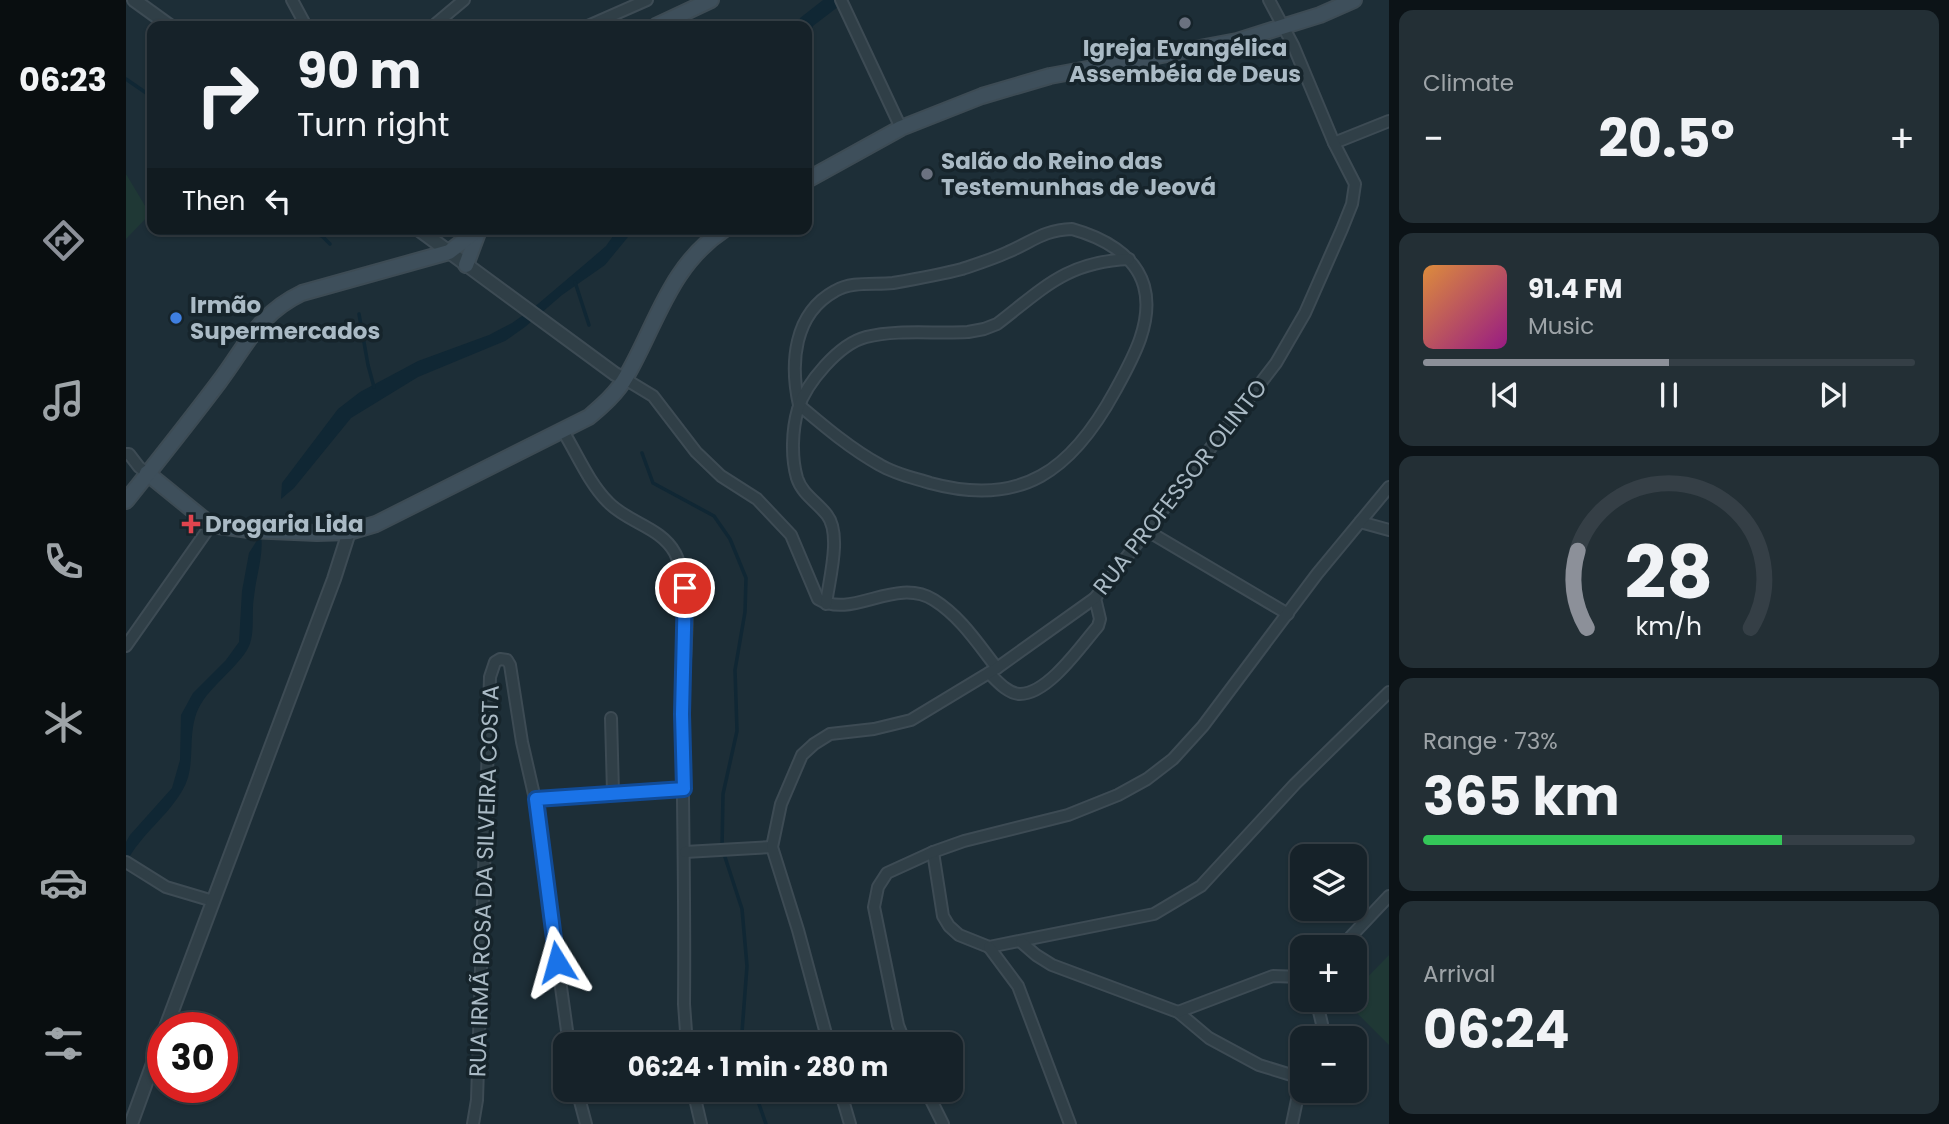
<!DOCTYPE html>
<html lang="en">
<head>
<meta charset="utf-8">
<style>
  body { margin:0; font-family:Poppins,sans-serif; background:#232f35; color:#f1f3f6; height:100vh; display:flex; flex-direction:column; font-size:26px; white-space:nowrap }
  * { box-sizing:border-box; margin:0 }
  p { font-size:23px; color:#9ea4a8 }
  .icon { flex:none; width:38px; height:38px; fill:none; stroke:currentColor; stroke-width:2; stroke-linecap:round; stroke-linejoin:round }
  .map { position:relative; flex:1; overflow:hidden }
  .drawer { display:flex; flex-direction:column; gap:10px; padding:10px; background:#0c1317; width:560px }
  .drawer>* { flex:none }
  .top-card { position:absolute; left:21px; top:21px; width:665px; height:214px; border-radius:14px; box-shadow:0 2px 5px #0004,0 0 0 2px #353f46; background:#162229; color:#f1f3f6; overflow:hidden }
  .fabs { position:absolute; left:1164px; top:844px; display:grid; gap:14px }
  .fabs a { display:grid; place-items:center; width:77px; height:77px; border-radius:14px; background:#162229; box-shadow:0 2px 5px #0004,0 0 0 2px #353f46; font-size:35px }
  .speed { position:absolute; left:21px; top:1012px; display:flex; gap:14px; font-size:35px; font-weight:700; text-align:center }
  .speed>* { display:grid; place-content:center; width:91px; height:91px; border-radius:50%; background:#162229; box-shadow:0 2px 5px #0004,0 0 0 2px #353f46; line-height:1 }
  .speed .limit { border:10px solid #d22; background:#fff; color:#111 }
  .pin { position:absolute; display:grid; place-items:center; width:60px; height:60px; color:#fff; margin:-30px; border:4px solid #fff; border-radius:50%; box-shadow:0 2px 7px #0007 }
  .me { position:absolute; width:77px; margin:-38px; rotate:352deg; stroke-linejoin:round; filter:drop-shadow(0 0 5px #0008) }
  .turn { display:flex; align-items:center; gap:24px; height:147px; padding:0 35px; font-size:32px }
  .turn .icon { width:91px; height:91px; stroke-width:2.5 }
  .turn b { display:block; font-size:49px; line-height:60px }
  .then { display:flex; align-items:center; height:66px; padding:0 35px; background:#0003; gap:14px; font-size:26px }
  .big { font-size:52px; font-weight:700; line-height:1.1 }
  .drawer .tile { flex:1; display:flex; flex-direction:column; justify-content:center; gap:10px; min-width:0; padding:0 24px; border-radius:14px; background:#232f35 }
  .drawer .dial { align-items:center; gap:0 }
  .dial svg { height:182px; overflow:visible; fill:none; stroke:#353f46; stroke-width:7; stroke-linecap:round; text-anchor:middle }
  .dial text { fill:#f1f3f6; stroke:none }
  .song { display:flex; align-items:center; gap:21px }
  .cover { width:84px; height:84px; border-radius:10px; background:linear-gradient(135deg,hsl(30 70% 55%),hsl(310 70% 35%)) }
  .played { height:7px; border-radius:4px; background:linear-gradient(90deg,#8c9099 50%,#353f46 50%) }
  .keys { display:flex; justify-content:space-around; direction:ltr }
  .heat { display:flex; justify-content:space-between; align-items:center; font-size:38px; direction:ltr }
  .charge { height:10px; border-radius:5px; background:linear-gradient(90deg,#34c759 73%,#353f46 0) }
  .trip { position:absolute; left:427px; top:1032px; width:410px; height:70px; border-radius:14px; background:#162229; box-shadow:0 2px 5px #0004,0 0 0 2px #353f46; font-weight:700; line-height:70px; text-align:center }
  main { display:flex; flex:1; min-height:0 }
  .menu { display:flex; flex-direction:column; width:126px; justify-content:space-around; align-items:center; background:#090e10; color:#9ea4a8 }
  .menu .icon { width:49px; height:49px }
  .menu .on { color:#8c9099 }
  .menu b { font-size:32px; color:#f1f3f6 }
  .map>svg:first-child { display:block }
  .green { fill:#1f3835 }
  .water { fill:#102734 }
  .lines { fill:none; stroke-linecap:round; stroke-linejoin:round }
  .stream { stroke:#102734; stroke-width:3.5 }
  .minor-casing { stroke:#3d4b54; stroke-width:14 }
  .tertiary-casing { stroke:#3d4b54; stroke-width:16 }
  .secondary-casing { stroke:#3d4b54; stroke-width:18 }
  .minor { stroke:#303f47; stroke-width:10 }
  .tertiary { stroke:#303f47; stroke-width:12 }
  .secondary { stroke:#3e4f5b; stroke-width:14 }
  .route-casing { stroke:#114b97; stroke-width:18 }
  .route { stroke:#1a73e8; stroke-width:12 }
  .worship-dot { fill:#6b7280; stroke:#16242b; stroke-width:2.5 }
  .shop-dot { fill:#3f7fe0; stroke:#16242b; stroke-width:2.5 }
  .health-dot { fill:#e0444e; stroke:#16242b; stroke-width:2.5 }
  .labels { text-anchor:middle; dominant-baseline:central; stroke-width:7; stroke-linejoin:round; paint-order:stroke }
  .poi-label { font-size:23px; font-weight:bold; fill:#aabac5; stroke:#16242b; text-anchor:start }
  .street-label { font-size:23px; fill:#aabac5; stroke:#16242b }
</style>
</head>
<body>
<main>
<nav class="menu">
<b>06:23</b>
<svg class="icon on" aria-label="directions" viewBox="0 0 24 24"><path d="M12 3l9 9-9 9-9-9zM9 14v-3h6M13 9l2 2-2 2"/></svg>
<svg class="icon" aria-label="music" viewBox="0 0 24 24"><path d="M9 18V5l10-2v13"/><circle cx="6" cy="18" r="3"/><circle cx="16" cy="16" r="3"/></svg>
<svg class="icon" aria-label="phone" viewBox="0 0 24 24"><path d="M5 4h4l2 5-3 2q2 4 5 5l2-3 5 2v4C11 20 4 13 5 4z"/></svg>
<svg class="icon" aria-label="climate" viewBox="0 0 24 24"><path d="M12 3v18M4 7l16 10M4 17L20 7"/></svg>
<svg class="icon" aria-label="car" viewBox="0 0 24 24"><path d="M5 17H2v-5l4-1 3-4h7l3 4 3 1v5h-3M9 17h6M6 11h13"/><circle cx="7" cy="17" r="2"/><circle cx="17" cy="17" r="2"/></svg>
<svg class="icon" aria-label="filters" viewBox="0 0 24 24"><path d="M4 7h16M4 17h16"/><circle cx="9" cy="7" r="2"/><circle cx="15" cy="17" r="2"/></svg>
</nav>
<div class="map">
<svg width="1263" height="1124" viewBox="0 0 1263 1124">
  <rect width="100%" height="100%" fill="#1d2e37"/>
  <g class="green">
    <path d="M0,174l24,40 -24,25z"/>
    <path d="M1263,955v90l-45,-45 10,-1 1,-9z"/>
  </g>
  <g class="water">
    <path d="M697,0h24l-34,26 -6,16v-16h-9l2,-8z"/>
    <path d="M492,229h12l-2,8 -23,28 -43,30 -37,32 -20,14 -87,36 -67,41 -57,70 -13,11 1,-16 56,-74 22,-17 58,-31 71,-26 23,-12 20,-14 59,-50 15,-13z"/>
    <path d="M135,534c3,21 -5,42 -7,63 -3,17 2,39 -7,53 -15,24 -45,41 -52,68 -7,24 1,51 -13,73 -15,26 -41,43 -56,72v-21l4,-7 42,-47 8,-28 1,-45 12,-22 33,-33 13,-18 3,-51 7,-38z"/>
  </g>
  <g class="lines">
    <g class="stream">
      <path d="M0,79l26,18"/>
      <path d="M168,229l28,7 8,8"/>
      <path d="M449,282l14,43"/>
      <path d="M233,314l9,51 6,22"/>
      <path d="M516,453l11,30 61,33 16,23 16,39 -1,34 -10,58 2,61 -14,63 -1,54 20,61 5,57 -6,79"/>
      <path d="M628,1090l12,34"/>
    </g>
    <g class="minor-casing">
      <g id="minor">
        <path d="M166,0l14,26"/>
        <path d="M715,0l60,128"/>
        <path d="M307,26l31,-26"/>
        <path d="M462,26l59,-26"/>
        <path d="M1208,143l55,-22"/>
        <path d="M946,229c29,8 63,25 72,57 10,36 -12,74 -29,105 -43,79 -93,117 -185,92 -16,-5 -35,-9 -50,-18 -29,-16 -55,-38 -81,-60 -9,-41 -6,-91 36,-114 17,-10 39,-6 58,-8 23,-4 46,-8 69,-14 15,-5 31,-10 46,-17 24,-10 35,-22 64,-23z"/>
        <path d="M499,379l28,17 43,56 25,24 36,23 34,36 27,64c34,21 77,-23 116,1 27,17 44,44 63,68"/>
        <path d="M437,431c14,23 26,52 45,71 20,21 53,25 67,51 21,42 7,117 7,164 1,96 3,191 2,287l3,41"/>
        <path d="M0,454h3l10,13 8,6"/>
        <path d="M1234,522l29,8"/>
        <path d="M1020,530l142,84"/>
        <path d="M700,604c3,-24 16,-70 1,-89 -10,-13 -25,-21 -30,-37 -6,-21 -5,-48 1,-69 8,-26 41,-65 68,-72 32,-8 69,-3 102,-5l16,-3 13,-5c47,-36 69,-62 132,-65"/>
        <path d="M0,646l85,-121"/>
        <path d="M863,673c8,8 19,21 31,21 28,0 61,-48 78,-68l2,-7 -5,-21"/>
        <path d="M485,718l2,74"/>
        <path d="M409,799l149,-10"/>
        <path d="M559,852l87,-5"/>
        <path d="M807,852l10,64 6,10 10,9 30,12 165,-33 47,-28 94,-102 94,-92"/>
        <path d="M0,862l40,25 47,14"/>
        <path d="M895,942l15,13 16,10 126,47 31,26 50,27 42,13"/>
        <path d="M863,947l29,39 52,138"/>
        <path d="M1215,947l48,-51"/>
        <path d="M1190,999l6,25 -1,14"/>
        <path d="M1052,1012l95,-36 29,1"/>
        <path d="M703,1045l-31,-115 -26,-83 9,-43 21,-49 12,-11 16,-10 44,-5 37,-9 86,-52 98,-70 181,-235 29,-50 37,-84 10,-25 3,-20 -21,-41 -41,-98 -24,-45"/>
        <path d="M780,1045l-8,-20 -24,-118 4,-20 9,-14 46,-21 31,-11 104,-26 50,-20 29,-16 26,-20 30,-33 114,-152 72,-87"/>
        <path d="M451,1090l9,34"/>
        <path d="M567,1090l8,34"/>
        <path d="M714,1090l10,34"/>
        <path d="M800,1090l17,34"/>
        <path d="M347,1124l4,-24 13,-423 5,-15 5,-3 7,1 3,5 12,77 13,57 34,246"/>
        <path d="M1166,1124l10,-48"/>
      </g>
    </g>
    <g class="tertiary-casing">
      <g id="tertiary">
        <path d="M8,0l36,26"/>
        <path d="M292,229l197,145 10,5"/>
        <path d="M40,1027l168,-448 15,-47"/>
        <path d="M5,1124l32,-88"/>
      </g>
    </g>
    <g class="secondary-casing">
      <g id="secondary">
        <path d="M530,26l55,-26"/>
        <path d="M681,180l94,-52 81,-32 68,-20 187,-35 83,-26 34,-15"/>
        <path d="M340,265l13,-35"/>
        <path d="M21,473l64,52 38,5 68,3 32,-1 27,-8 213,-107c13,-11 28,-24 37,-40 31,-53 43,-111 99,-148"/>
        <path d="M0,501c31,-39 63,-79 93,-119 28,-37 39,-68 83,-89l147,-41 30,-23"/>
      </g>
    </g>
    <use href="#minor" class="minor"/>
    <use href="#tertiary" class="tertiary"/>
    <use href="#secondary" class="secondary"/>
  </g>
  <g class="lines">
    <g class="route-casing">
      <path id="route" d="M431,962l-21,-163 148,-10 -2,-75 3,-126"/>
    </g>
    <use href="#route" class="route"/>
  </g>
  <g class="worship-dot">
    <circle cx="1059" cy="23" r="7"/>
    <circle cx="801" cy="174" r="7"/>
  </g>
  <circle class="shop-dot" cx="50" cy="318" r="7"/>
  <path class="health-dot" d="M61.5 513.5h7v7h7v7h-7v7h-7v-7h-7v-7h7z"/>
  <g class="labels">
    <g class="poi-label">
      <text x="1059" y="48" text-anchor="middle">Igreja Evangélica<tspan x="1059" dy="26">Assembéia de Deus</tspan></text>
      <text x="815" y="161">Salão do Reino das<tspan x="815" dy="26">Testemunhas de Jeová</tspan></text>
      <text x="64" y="305">Irmão<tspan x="64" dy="26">Supermercados</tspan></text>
      <text x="79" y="524">Drogaria Lida</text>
    </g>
    <g class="street-label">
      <text transform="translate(1054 487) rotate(-52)">RUA PROFESSOR OLINTO</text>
      <text transform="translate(358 881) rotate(-88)">RUA IRMÃ ROSA DA SILVEIRA COSTA</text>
    </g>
  </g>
</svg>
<div class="fabs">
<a><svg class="icon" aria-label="layers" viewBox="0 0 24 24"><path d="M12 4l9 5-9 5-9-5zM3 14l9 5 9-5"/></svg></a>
<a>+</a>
<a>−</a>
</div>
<div class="speed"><div class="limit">30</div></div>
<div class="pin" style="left:559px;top:588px;background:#d93025"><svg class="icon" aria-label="arrive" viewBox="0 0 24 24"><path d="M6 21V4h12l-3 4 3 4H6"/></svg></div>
<svg class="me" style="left:431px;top:962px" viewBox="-20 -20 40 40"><path d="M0-17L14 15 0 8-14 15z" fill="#1a73e8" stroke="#fff" stroke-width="4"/></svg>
<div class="trip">06:24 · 1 min · 280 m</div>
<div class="top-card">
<div class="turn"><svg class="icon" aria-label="right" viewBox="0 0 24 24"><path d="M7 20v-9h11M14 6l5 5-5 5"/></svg><div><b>90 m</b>Turn right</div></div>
<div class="then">Then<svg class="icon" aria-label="left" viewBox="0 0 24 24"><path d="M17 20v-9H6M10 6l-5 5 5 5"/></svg></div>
</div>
</div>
<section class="drawer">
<div class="tile"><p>Climate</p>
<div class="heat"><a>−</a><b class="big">20.5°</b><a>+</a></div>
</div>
<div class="tile">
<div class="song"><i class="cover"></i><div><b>91.4 FM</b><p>Music</p></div></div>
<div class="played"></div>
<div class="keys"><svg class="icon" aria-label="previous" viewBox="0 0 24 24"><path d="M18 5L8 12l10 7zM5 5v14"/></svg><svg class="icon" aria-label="pause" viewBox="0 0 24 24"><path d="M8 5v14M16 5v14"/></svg><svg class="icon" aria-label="next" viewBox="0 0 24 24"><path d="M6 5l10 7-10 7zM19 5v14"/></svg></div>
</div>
<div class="tile dial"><svg viewBox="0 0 100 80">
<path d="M14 69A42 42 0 1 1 86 69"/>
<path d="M14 69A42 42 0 0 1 10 35" stroke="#8c9099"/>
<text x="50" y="56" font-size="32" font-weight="700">28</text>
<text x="50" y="72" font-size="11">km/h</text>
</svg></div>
<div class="tile"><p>Range · 73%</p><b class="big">365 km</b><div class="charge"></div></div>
<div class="tile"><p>Arrival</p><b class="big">06:24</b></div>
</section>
</main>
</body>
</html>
